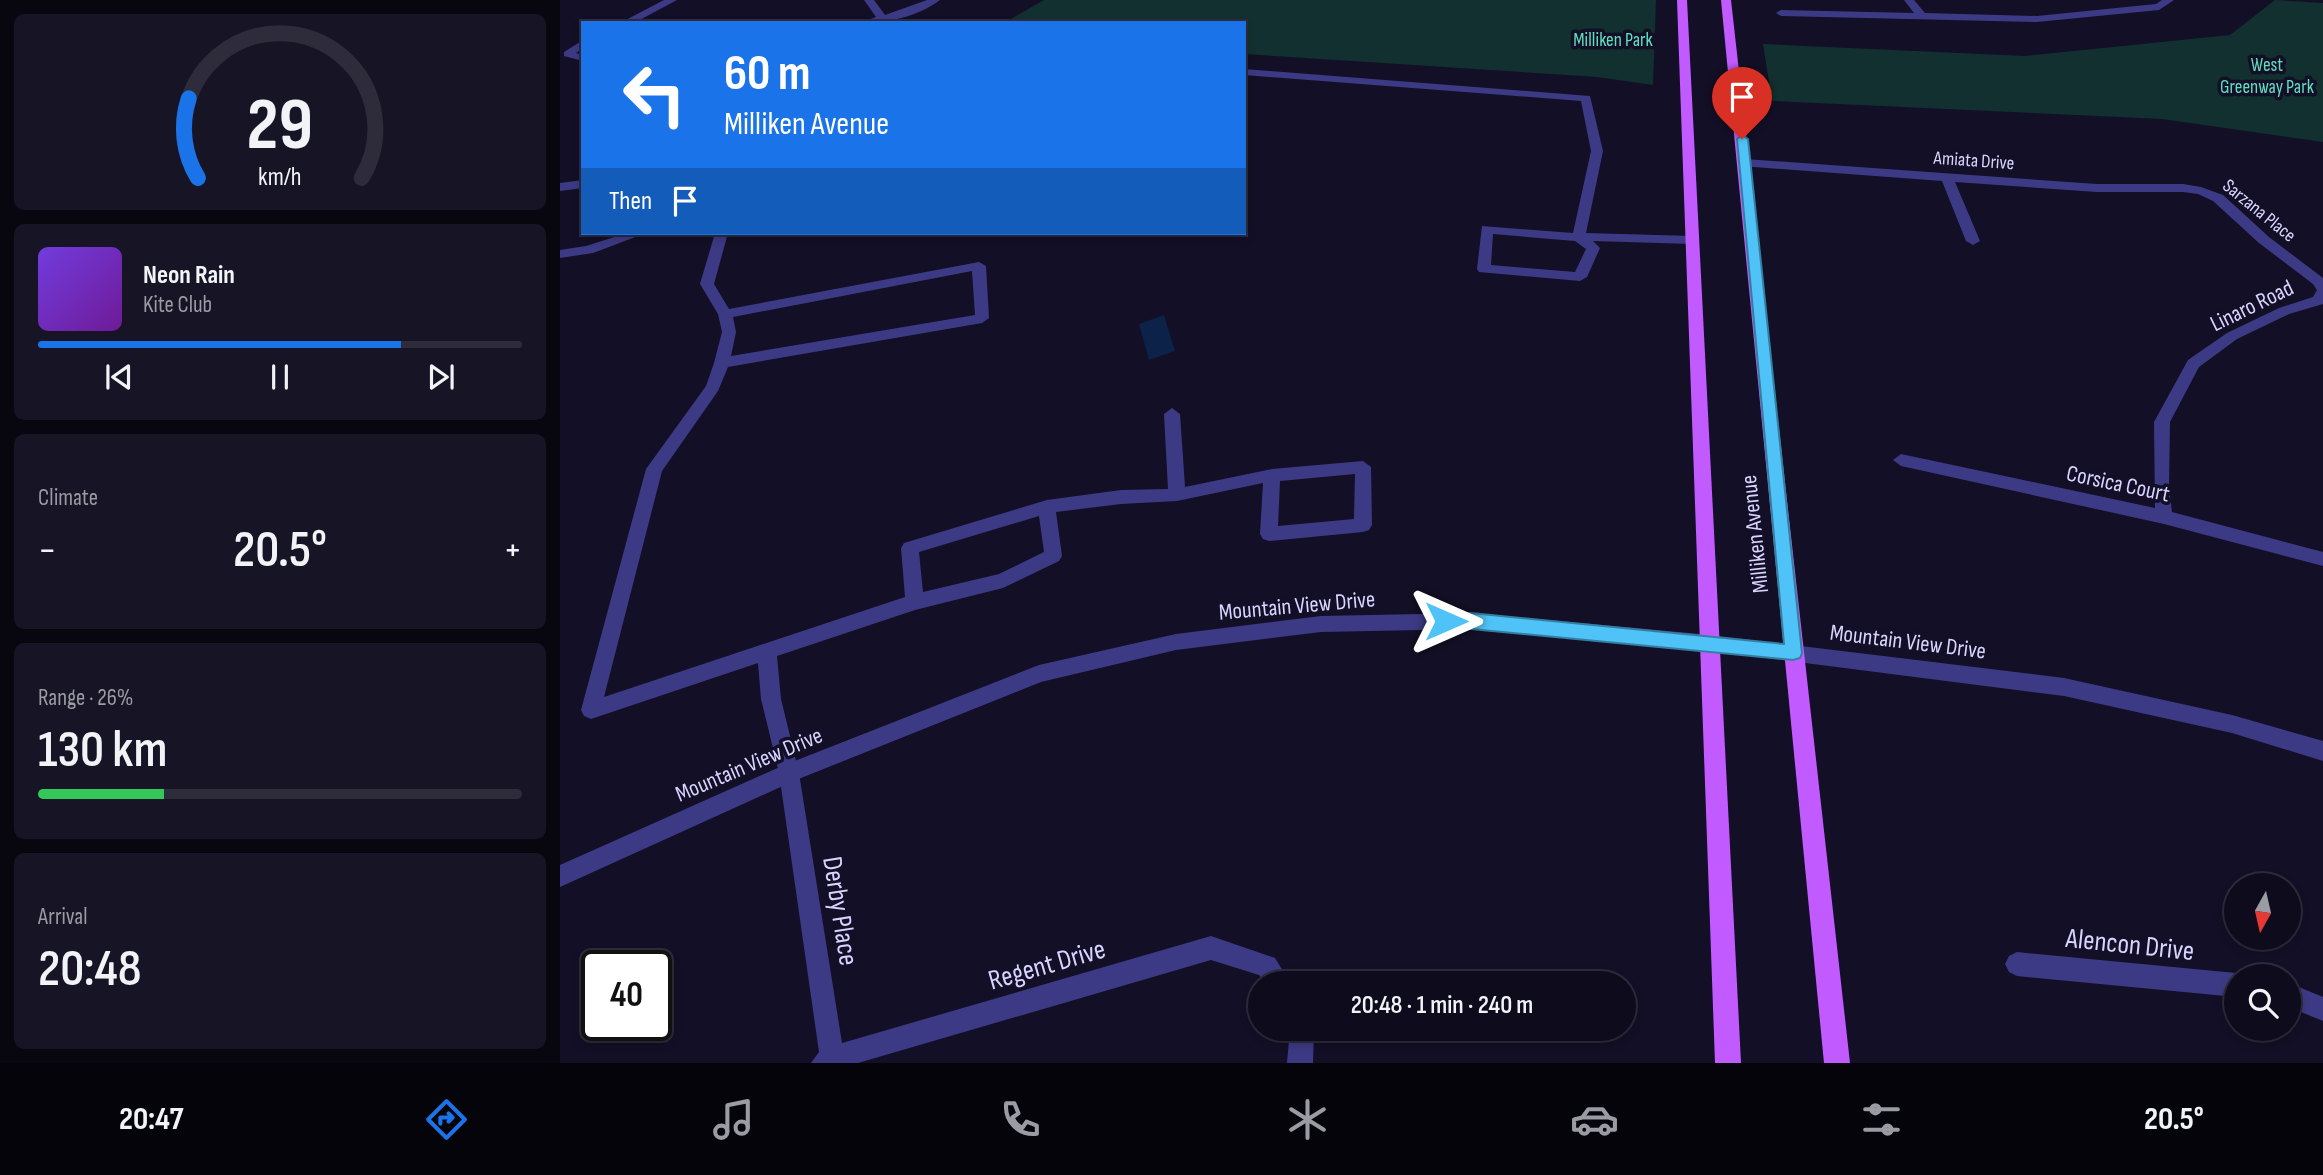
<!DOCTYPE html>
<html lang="en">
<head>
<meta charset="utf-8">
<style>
  body { margin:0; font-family:"Sofia Sans Condensed",sans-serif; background:#171425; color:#f1f3f6; height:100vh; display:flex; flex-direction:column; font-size:26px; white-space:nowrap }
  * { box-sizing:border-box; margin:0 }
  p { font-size:23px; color:#9b9ba3 }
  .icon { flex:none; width:38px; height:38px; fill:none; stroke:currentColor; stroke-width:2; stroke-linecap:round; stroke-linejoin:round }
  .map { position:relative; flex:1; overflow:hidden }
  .side { display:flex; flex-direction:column; gap:14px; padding:14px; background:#08060f; width:560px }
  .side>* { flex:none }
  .banner { position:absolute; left:21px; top:21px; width:665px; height:214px; border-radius:0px; box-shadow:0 4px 10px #0003,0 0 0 2px #2e2b3b; background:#1a73e8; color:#fff; overflow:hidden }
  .needle { width:46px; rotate:188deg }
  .tools { position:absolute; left:1664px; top:873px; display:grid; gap:14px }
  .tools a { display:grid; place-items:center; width:77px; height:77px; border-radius:50%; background:#0e0b1c; box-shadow:0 4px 10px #0003,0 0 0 2px #2e2b3b; font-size:35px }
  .speed { position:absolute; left:21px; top:950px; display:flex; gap:14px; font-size:35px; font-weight:700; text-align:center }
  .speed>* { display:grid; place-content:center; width:91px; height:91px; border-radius:50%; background:#0e0b1c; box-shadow:0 4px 10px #0003,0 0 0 2px #2e2b3b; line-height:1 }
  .speed .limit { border:4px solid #111; border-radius:10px; background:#fff; color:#111 }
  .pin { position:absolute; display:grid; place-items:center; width:60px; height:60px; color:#fff; margin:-72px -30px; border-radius:50% 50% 50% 0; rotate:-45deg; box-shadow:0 0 7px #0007 }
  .pin .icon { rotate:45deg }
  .me { position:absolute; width:77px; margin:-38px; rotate:90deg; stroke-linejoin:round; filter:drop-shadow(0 0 5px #0008) }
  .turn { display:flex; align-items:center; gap:24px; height:147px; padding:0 28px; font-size:32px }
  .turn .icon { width:91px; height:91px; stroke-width:2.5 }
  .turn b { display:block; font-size:49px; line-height:60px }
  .then { display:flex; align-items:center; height:66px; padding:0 28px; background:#0003; gap:14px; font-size:26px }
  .big { font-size:52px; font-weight:600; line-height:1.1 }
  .side .widget { flex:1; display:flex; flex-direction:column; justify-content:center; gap:10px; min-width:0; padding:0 24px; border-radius:10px; background:#171425 }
  .side .dial { align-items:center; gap:0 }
  .dial svg { height:182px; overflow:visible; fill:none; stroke:#2e2b3b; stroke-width:7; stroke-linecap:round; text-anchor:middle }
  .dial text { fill:#f1f3f6; stroke:none }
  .song { display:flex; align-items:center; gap:21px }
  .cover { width:84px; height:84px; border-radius:10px; background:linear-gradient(135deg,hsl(260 70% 55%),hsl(280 70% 35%)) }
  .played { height:7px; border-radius:4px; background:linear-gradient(90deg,#1a73e8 75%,#2e2b3b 75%) }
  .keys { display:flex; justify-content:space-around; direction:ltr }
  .heat { display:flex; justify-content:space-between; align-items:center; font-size:38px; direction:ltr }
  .charge { height:10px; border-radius:5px; background:linear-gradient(90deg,#34c759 26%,#2e2b3b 0) }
  .trip { position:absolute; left:688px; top:971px; width:388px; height:70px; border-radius:35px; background:#0e0b1c; box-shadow:0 4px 10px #0003,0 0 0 2px #2e2b3b; font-weight:600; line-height:70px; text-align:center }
  .tabs { display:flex; height:112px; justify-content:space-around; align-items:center; background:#06040b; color:#9b9ba3 }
  .tabs .icon { width:49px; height:49px }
  .tabs .on { color:#1a73e8 }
  .tabs b { font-size:32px; color:#f1f3f6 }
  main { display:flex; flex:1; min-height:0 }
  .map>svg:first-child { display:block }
  .green { fill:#12302f }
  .water { fill:#0c2248 }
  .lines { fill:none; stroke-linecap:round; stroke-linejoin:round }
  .service { fill:#3d3a85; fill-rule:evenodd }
  .minor { fill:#3d3a85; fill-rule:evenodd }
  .tertiary { fill:#3d3a85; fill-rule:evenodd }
  .primary { fill:#c25bff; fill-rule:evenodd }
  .route { fill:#4fc3f7; stroke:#337fa1; stroke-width:2 }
  .labels { text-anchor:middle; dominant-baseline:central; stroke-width:7; stroke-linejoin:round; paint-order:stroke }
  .far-park-label { font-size:19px; fill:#5fe0c0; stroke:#130f26 }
  .far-street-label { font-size:19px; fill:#d9d4ff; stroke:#130f26 }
  .street-label { font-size:23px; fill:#d9d4ff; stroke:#130f26 }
  .near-street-label { font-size:28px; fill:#d9d4ff; stroke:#130f26 }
</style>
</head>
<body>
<main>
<section class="side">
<div class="widget dial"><svg viewBox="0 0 100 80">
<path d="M14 69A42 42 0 1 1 86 69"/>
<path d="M14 69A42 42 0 0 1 10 34" stroke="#1a73e8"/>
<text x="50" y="56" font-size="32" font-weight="700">29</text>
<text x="50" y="72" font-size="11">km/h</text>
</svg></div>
<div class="widget">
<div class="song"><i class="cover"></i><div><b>Neon Rain</b><p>Kite Club</p></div></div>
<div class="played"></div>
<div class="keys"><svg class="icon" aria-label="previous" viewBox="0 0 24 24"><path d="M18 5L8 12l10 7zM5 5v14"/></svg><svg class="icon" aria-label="pause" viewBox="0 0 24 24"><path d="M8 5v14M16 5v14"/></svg><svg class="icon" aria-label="next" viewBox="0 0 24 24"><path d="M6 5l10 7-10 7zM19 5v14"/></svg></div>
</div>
<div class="widget"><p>Climate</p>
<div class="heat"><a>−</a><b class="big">20.5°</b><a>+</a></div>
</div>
<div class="widget"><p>Range · 26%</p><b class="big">130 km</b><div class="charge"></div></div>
<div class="widget"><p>Arrival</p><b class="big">20:48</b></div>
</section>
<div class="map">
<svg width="1763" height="1063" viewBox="0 0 1763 1063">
  <rect width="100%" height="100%" fill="#130f26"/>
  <g class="green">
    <path d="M484,0h612l-3,85 -56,-8 -353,-23v-31h-240z"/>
    <path d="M1715,0l48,3v139l-161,-23 -390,-18 -9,-57 262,12 205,-21z"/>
  </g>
  <path class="water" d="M604,315l11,36 -26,9 -10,-36z"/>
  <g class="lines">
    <g class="service">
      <path d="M104,0h13l-43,23h-14z"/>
      <path d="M304,0h10l11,15 42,-15h13c-22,17 -54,23 -80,23l16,-6z"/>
      <path d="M1344,0h10l11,13 112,3 119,-12 6,-4h12l-15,10 -122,12 -256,-6 -5,-3 5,-3 133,3z"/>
      <path d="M23,40v8l-7,5 7,2v6l-19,-5v-4z"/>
      <path d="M684,69l346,27 13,55 -17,82 106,3 7,4 -7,4 -99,-3 7,7 -13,29 -7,4 -101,-9 -2,-3 5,-43 91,7 18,-82 -10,-50 -337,-26zM933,234l82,7 11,8 -11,23 -84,-7z"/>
      <path d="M23,180v8l-23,3v-8z"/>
      <path d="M67,233h19l-53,20 -33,5v-8l26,-4z"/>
      <path d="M155,233h13l-14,51 15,25 250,-47 7,4 3,52 -7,5 -254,44 -10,24 -56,80 -58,226 301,-100 -4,-49 3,-5 143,-43 74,-10 47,-1 -4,-75 8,-6 8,6 5,73 87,-18 91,-8 8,6 1,58 -3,5 -6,2 -94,9 -6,-2 -3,-5 3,-51 -86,18 -56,3 -65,8 6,44 -3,5 -56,27 -88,22 -138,46 4,43 18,74 -3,7 -7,3 -7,-3 -3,-7 -18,-74 -3,-36 -167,56 -7,-3 -3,-6 65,-241 60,-83 8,-23 8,-31 -4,-18 -18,-30zM412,271l3,44 -244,41 5,-24 -3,-15zM795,474l-1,45 -76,7 2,-45zM479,516l5,36 -45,22 -76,18 -4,-40z"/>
    </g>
    <g class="minor">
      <path d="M1185,159l352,25h86l18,3 22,8 46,42 54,41v26l-34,10 -52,25 -38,28 -29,55 -1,64 3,26 151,40v14l-159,-42 -263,-58 -8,-6 8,-6 254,54 -1,-86 34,-62 39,-27 52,-25 34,-11 4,-7 -4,-6 -54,-41 -46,-42 -15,-7 -15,-2h-86l-142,-10 25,59 -7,4 -7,-4 -24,-60 -201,-15v-6z"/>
      <path d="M229,763l7,3 3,7 43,270 369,-107 64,22 16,26h-26l-6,-9 -48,-15 -353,103h-47l8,-11 -40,-279 3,-7z"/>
      <path d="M1457,952l219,21 8,3h-8v21l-219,-21 -8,-4 -4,-8 4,-8z"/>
      <path d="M1729,983l34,14v24l-34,-14z"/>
      <path d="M730,1029h24l-1,34h-26z"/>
    </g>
    <path class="tertiary" d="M911,613l240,22 353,43 168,37 91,26v20l-91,-28 -168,-37 -353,-45 -240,-22 -150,3 -145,18 -135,32 -245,98 -236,107v-22l222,-99 257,-101 137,-31 145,-18z"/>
    <g class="primary">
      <path d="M1117,0h10l54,1063h-26z"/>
      <path d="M1161,0h10l119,1063h-26z"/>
    </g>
  </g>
  <path class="route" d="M1182,135l6,4 54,514 -2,5 -7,2 -353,-34 -3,-5 3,-5 31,-3 313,31 -47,-505z"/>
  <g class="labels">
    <g class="far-park-label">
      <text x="1053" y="40">Milliken Park</text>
      <text x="1707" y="65">West<tspan x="1707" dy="22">Greenway Park</tspan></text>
    </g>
    <g class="far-street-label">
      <text transform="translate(1414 161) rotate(4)">Amiata Drive</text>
      <text transform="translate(1699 211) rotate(39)">Sarzana Place</text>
    </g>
    <g class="street-label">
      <text transform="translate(1692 306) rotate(-26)">Linaro Road</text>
      <text transform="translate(1558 484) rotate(12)">Corsica Court</text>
      <text transform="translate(1195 534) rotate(-96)">Milliken Avenue</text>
      <text transform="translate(737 606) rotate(-5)">Mountain View Drive</text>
      <text transform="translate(1348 642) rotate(7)">Mountain View Drive</text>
      <text transform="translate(189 765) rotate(-23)">Mountain View Drive</text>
    </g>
    <g class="near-street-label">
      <text transform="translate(280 911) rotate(81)">Derby Place</text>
      <text transform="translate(1570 945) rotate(6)">Alencon Drive</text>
      <text transform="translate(487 965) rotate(-16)">Regent Drive</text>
    </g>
  </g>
</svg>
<div class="tools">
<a><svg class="needle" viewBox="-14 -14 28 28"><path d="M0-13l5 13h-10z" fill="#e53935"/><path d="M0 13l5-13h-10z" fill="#9b9ba3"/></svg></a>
<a><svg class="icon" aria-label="search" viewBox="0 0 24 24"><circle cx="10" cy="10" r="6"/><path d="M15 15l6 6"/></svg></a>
</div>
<div class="speed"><div class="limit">40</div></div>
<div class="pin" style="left:1182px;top:139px;background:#d93025"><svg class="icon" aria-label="arrive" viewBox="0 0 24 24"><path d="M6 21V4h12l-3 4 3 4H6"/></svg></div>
<svg class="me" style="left:886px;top:621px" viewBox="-20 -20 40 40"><path d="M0-17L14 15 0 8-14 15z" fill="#4fc3f7" stroke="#fff" stroke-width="4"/></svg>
<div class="trip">20:48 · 1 min · 240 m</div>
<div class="banner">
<div class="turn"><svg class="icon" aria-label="left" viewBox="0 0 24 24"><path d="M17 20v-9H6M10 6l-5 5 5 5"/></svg><div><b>60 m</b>Milliken Avenue</div></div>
<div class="then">Then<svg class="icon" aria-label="arrive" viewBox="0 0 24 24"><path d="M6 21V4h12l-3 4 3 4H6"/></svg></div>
</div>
</div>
</main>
<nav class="tabs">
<b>20:47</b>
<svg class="icon on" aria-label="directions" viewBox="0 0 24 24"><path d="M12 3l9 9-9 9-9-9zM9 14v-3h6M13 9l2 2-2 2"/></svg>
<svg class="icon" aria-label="music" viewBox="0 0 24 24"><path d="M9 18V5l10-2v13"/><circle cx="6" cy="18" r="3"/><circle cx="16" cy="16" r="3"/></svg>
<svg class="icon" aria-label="phone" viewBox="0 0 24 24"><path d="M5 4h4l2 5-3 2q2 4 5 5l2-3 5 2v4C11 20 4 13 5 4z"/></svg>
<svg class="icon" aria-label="climate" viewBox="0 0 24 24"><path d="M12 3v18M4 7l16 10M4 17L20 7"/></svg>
<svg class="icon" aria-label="car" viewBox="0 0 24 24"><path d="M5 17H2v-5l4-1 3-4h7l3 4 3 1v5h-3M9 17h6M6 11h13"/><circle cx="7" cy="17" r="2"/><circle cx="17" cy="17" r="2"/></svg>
<svg class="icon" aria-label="filters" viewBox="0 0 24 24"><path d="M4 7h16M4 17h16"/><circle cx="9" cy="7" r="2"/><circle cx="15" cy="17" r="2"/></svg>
<b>20.5°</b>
</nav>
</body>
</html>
